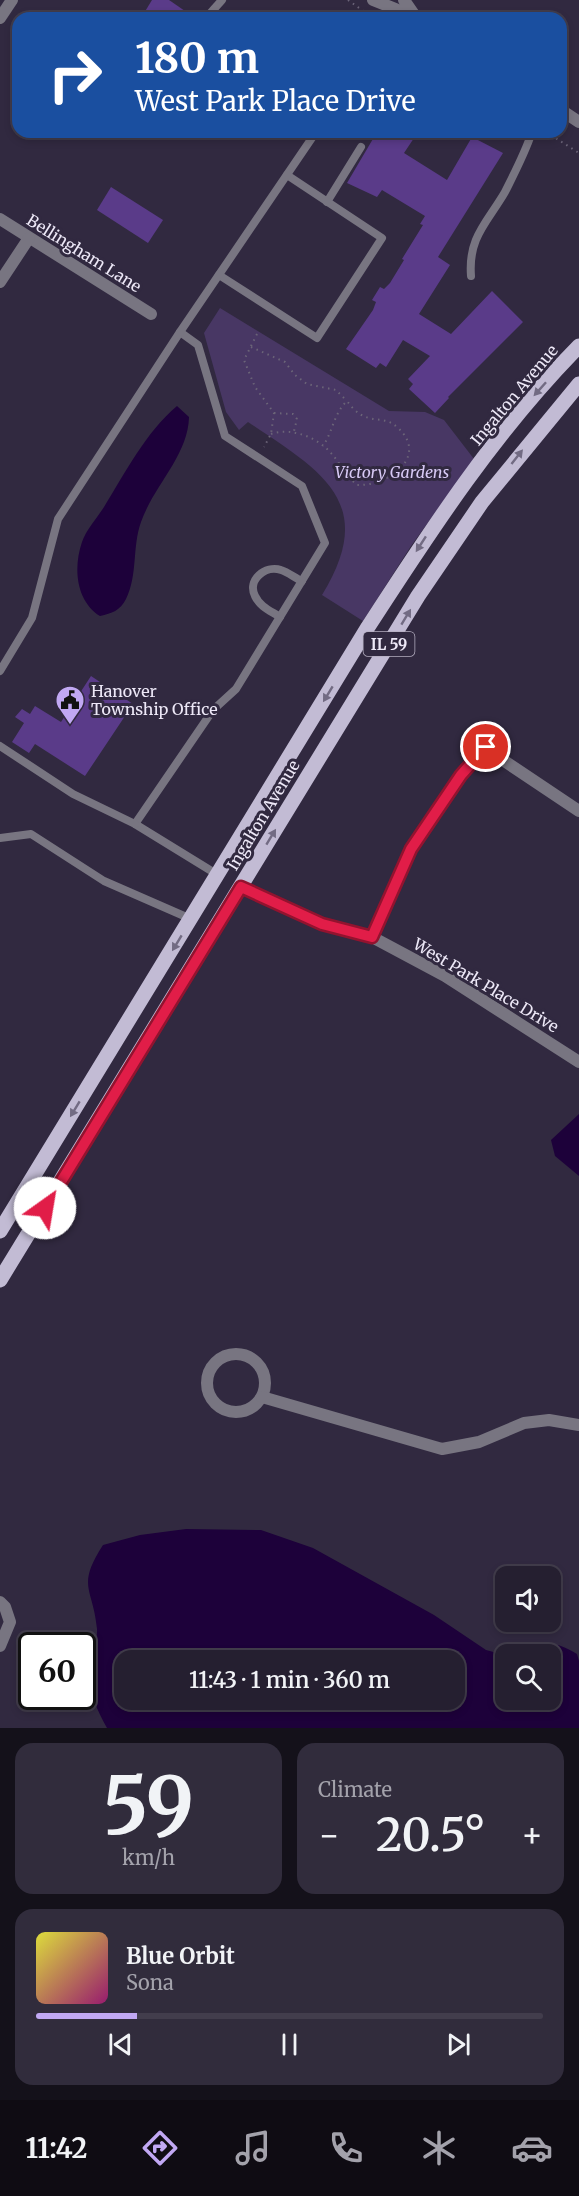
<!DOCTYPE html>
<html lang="en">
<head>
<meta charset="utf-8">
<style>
  body { margin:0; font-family:Merriweather,serif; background:#312c3c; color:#f1f3f6; height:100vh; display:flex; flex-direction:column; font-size:22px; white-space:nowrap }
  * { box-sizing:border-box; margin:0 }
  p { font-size:20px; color:#a3a2ab }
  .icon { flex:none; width:33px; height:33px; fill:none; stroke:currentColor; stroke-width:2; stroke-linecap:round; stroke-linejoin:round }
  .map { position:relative; height:1728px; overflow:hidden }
  .panel { display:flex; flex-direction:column; gap:15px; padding:15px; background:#14111a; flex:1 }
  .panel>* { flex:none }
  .hud { position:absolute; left:12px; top:12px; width:555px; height:126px; border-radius:18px; box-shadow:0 3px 9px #0003,0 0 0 2px #423d4c; background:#1a4fa0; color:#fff; overflow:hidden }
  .buttons { position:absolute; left:495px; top:1566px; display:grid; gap:12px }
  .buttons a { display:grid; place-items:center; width:66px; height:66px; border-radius:12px; background:#251f30; box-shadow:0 3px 9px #0003,0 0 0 2px #423d4c; font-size:30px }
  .speed { position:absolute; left:18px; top:1632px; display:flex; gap:12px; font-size:30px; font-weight:700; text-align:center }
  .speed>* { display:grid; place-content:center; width:78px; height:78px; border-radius:50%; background:#251f30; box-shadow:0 3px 9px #0003,0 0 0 2px #423d4c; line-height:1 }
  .speed .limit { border:3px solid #111; border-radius:9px; background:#fff; color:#111 }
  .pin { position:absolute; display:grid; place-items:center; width:51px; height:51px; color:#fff; margin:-26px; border:3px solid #fff; border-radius:50%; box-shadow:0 2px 6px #0007 }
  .me { position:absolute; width:66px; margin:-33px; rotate:32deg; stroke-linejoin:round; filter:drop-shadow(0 0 4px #0008) }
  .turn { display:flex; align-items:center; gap:21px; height:126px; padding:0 24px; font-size:27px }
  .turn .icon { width:78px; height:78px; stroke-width:2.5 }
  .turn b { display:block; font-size:42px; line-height:51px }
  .big { font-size:45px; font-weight:600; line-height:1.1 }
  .panel .tile { flex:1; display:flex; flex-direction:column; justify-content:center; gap:9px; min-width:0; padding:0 21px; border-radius:18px; background:#312c3c }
  .panel .dial { align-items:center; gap:0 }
  .dial b { font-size:78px; line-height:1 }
  .song { display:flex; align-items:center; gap:18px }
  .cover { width:72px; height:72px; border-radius:9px; background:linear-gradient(135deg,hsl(60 70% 55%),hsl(320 70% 35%)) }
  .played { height:6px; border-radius:3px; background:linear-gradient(90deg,#c1a8f3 20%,#423d4c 20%) }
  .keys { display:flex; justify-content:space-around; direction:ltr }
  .heat { display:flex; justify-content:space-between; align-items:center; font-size:33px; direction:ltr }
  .panel .tiles { flex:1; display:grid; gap:15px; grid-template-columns:1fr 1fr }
  .tile:last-child { grid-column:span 2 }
  .trip { position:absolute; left:114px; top:1650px; width:351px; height:60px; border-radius:18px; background:#251f30; box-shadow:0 3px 9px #0003,0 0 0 2px #423d4c; font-weight:600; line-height:60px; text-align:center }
  .tab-bar { display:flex; height:96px; justify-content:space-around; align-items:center; background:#0f0c13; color:#a3a2ab }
  .tab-bar .icon { width:42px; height:42px }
  .tab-bar .selected { color:#c1a8f3 }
  .tab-bar b { font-size:27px; color:#f1f3f6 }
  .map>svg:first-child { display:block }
  .green { fill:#483764 }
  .water { fill:#1d013a; fill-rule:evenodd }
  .building { fill:#5a3b89 }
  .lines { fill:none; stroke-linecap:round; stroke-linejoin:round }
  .path { stroke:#6b6478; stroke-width:2; stroke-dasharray:1.5 4.5; stroke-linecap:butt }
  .service { stroke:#787581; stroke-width:8 }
  .minor { stroke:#787581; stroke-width:12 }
  .tertiary { stroke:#787581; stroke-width:12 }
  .primary { stroke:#c2bbd4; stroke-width:15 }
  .oneway { fill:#726b83 }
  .route-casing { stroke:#92132f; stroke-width:15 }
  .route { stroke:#e11d48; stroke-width:10 }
  .labels { text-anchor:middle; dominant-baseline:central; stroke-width:6; stroke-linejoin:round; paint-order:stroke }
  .shield { fill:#312940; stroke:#b5afc0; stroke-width:1.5 }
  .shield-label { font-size:15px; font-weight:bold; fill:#ede8f7 }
  .street-label { font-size:16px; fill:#ede8f7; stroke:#312940 }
  .park-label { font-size:16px; font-style:italic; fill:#d7c9f5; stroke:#312940 }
  .poi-label { font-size:16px; fill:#ede8f7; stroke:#312940; text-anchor:start }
</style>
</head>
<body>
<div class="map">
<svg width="579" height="1728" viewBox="0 0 579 1728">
  <rect width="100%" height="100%" fill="#312940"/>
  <path class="green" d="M220,308l169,103 36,1 19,8 30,39 -63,87 -48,75 -41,-26c57,-93 -1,-124 -74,-173l-9,8 -13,-18 -22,-79z"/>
  <g class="water">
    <path d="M177,406l12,11c-1,39 -35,68 -48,105 -9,25 -3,53 -15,77 -6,12 -14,14 -26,17 -24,-15 -27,-48 -18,-74 4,-12 15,-24 22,-35 21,-34 42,-75 73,-101z"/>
    <path d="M579,1114v62l-24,-20 -4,-16z"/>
    <path d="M186,1529l75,1 52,18 121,67 52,35 19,5 1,45h44v-46h-42c31,-10 39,-18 69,0l2,7v67h-472c-11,-20 -22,-43 -18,-67 2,-10 9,-21 8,-32 -4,-42 -21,-42 6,-84l37,-10zM124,1660h330v40h-330z"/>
  </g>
  <g class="building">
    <path d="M152,0h17l16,11 -5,7h-39z"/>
    <path d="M377,132h41l-14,21 43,27 25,-43 31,16 -65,104 12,8 -31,49 32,20 41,-43 31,31 -75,75 1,1 -14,15 -26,-24 4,-5 -5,-5 22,-23 -27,-16 -17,27 -6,-4 -4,5 -30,-19 27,-39 3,-8 -4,-2 8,-13 4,2 6,-6 14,-23 -2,-1 21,-34 -3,-1 5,-8 -43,-26 -5,7 -30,-14z"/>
    <path d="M111,187l52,33 -15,23 -51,-33z"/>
    <path d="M91,676l42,28 -48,72 -50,-32 -6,9 -17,-11 12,-19 -9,-6 7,-8 8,5 5,-8 26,16z"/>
  </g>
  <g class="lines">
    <g class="path">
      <path d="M348,0l25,18"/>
      <path d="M546,132l33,21"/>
      <path d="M257,334l-13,26 11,27 19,26 -3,21 -7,13"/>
      <path d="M251,347l34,15 10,13 12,9 29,6 11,11"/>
      <path d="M274,413l19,1 4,5 -3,12"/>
      <path d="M271,434c19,-7 45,3 58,17 11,11 16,24 28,34 32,1 72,-29 41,-57 -16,-16 -31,1 -51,-27 -13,12 -14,30 -24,45"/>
    </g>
    <g class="service">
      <path d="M206,18l16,-18"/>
      <path d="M327,202l34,-55"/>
      <path d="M219,275l98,63 65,-100 -95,-63"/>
      <path d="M471,276c-3,-39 16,-53 34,-84 10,-20 20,-39 27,-60"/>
      <path d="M180,332l18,13 27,91 77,50 23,57 -89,146 -23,21 -78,114 83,51"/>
      <path d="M280,617c-9,-6 -20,-10 -25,-21 -8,-16 10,-31 26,-26 7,2 14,8 21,11"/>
      <path d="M0,671l32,-53 26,-99 122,-187 136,-200"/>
      <path d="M0,746l73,48 62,30"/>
      <path d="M0,838l31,-4 73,47 87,38"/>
    </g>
    <g class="minor">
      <path d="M0,18l12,-18"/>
      <path d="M0,219l151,95"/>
      <path d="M0,282l29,-44"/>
      <path d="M241,887l81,37 50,13 73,39 134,86"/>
      <path d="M372,937l39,-88 50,-74 24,-27 94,63"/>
      <circle cx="236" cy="1383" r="29"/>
      <path d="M262,1397l180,52 37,-7 45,-19 25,-3 30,5"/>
      <path d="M0,1602l5,5 5,15 -10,24"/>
    </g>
    <g class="tertiary">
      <path d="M373,0l45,18"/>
      <path d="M404,0l11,16"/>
      <path d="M561,110l18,12"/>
    </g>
    <g class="primary">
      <path d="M0,1231l368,-604c64,-99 128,-197 211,-281"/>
      <path d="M0,1280l418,-684 64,-94 97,-118"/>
    </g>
  </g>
  <defs><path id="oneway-solid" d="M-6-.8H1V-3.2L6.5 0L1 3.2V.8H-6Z" transform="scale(1.5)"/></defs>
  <g class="oneway">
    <use href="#oneway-solid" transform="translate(540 389) rotate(132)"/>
    <use href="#oneway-solid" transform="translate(517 457) rotate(-52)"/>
    <use href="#oneway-solid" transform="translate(421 544) rotate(123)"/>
    <use href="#oneway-solid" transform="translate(406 617) rotate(-59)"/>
    <use href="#oneway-solid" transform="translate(328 694) rotate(121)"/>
    <use href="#oneway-solid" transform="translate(271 837) rotate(-59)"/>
    <use href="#oneway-solid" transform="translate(177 943) rotate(121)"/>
    <use href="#oneway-solid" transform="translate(75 1109) rotate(121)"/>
  </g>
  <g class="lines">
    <g class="route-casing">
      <path id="route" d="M45,1208l196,-321 81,37 50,13 39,-88 50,-74 25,-28"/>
    </g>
    <use href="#route" class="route"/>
  </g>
  <defs>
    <g id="civic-pin" transform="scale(1.5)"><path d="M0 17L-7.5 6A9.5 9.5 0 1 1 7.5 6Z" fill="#c1a8f3" stroke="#312940"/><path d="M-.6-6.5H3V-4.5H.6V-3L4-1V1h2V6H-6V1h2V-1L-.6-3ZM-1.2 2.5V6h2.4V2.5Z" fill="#111"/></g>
  </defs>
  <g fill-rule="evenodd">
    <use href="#civic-pin" x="70" y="700"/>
  </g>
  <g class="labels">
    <rect class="shield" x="363.5" y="632" width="51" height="24" rx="4.5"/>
    <g class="shield-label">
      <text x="389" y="644">IL 59</text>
    </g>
    <g class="street-label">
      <text transform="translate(84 253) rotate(32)">Bellingham Lane</text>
      <text transform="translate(514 395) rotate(-50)">Ingalton Avenue</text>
      <text transform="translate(263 815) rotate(-59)">Ingalton Avenue</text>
      <text transform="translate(486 985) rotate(31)">West Park Place Drive</text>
    </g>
    <g class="park-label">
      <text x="392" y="472">Victory Gardens</text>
    </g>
    <g class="poi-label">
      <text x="91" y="691">Hanover<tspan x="91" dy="18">Township Office</tspan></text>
    </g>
  </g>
</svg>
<div class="buttons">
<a><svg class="icon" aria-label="sound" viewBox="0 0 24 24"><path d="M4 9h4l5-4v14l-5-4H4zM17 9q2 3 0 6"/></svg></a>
<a><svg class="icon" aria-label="search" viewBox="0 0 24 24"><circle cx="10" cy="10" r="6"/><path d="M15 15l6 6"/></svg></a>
</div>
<div class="speed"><div class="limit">60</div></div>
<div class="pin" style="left:486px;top:747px;background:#d93025"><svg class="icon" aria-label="arrive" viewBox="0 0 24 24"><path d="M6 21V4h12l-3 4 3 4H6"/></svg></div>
<svg class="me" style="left:45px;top:1208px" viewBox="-20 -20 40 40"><circle r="19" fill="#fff"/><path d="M0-13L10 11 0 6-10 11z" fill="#e11d48"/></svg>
<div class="trip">11:43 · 1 min · 360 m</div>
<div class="hud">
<div class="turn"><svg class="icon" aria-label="right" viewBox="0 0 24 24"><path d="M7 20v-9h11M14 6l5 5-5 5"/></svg><div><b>180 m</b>West Park Place Drive</div></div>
</div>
</div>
<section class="panel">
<div class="tiles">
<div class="tile dial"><b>59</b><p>km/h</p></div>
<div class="tile"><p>Climate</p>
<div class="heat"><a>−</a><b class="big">20.5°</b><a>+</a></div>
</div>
<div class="tile">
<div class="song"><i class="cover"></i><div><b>Blue Orbit</b><p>Sona</p></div></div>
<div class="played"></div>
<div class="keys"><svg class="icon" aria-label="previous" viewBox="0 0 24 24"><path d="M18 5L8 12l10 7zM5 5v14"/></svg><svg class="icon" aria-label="pause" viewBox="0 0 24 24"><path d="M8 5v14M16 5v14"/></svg><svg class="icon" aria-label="next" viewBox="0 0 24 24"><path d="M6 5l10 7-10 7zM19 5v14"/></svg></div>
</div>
</div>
</section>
<nav class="tab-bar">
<b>11:42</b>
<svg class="icon selected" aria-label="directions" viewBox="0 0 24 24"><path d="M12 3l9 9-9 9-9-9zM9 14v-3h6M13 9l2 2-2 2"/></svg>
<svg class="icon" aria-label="music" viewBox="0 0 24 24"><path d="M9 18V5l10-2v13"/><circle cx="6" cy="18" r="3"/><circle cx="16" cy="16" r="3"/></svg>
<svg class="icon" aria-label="phone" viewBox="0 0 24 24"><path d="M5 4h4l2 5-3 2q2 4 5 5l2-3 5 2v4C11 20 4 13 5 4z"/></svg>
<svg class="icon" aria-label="climate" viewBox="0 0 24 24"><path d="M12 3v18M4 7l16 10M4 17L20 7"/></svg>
<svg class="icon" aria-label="car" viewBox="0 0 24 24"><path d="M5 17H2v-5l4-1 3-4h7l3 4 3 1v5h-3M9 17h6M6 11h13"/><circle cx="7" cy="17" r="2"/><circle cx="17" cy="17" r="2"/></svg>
</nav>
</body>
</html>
